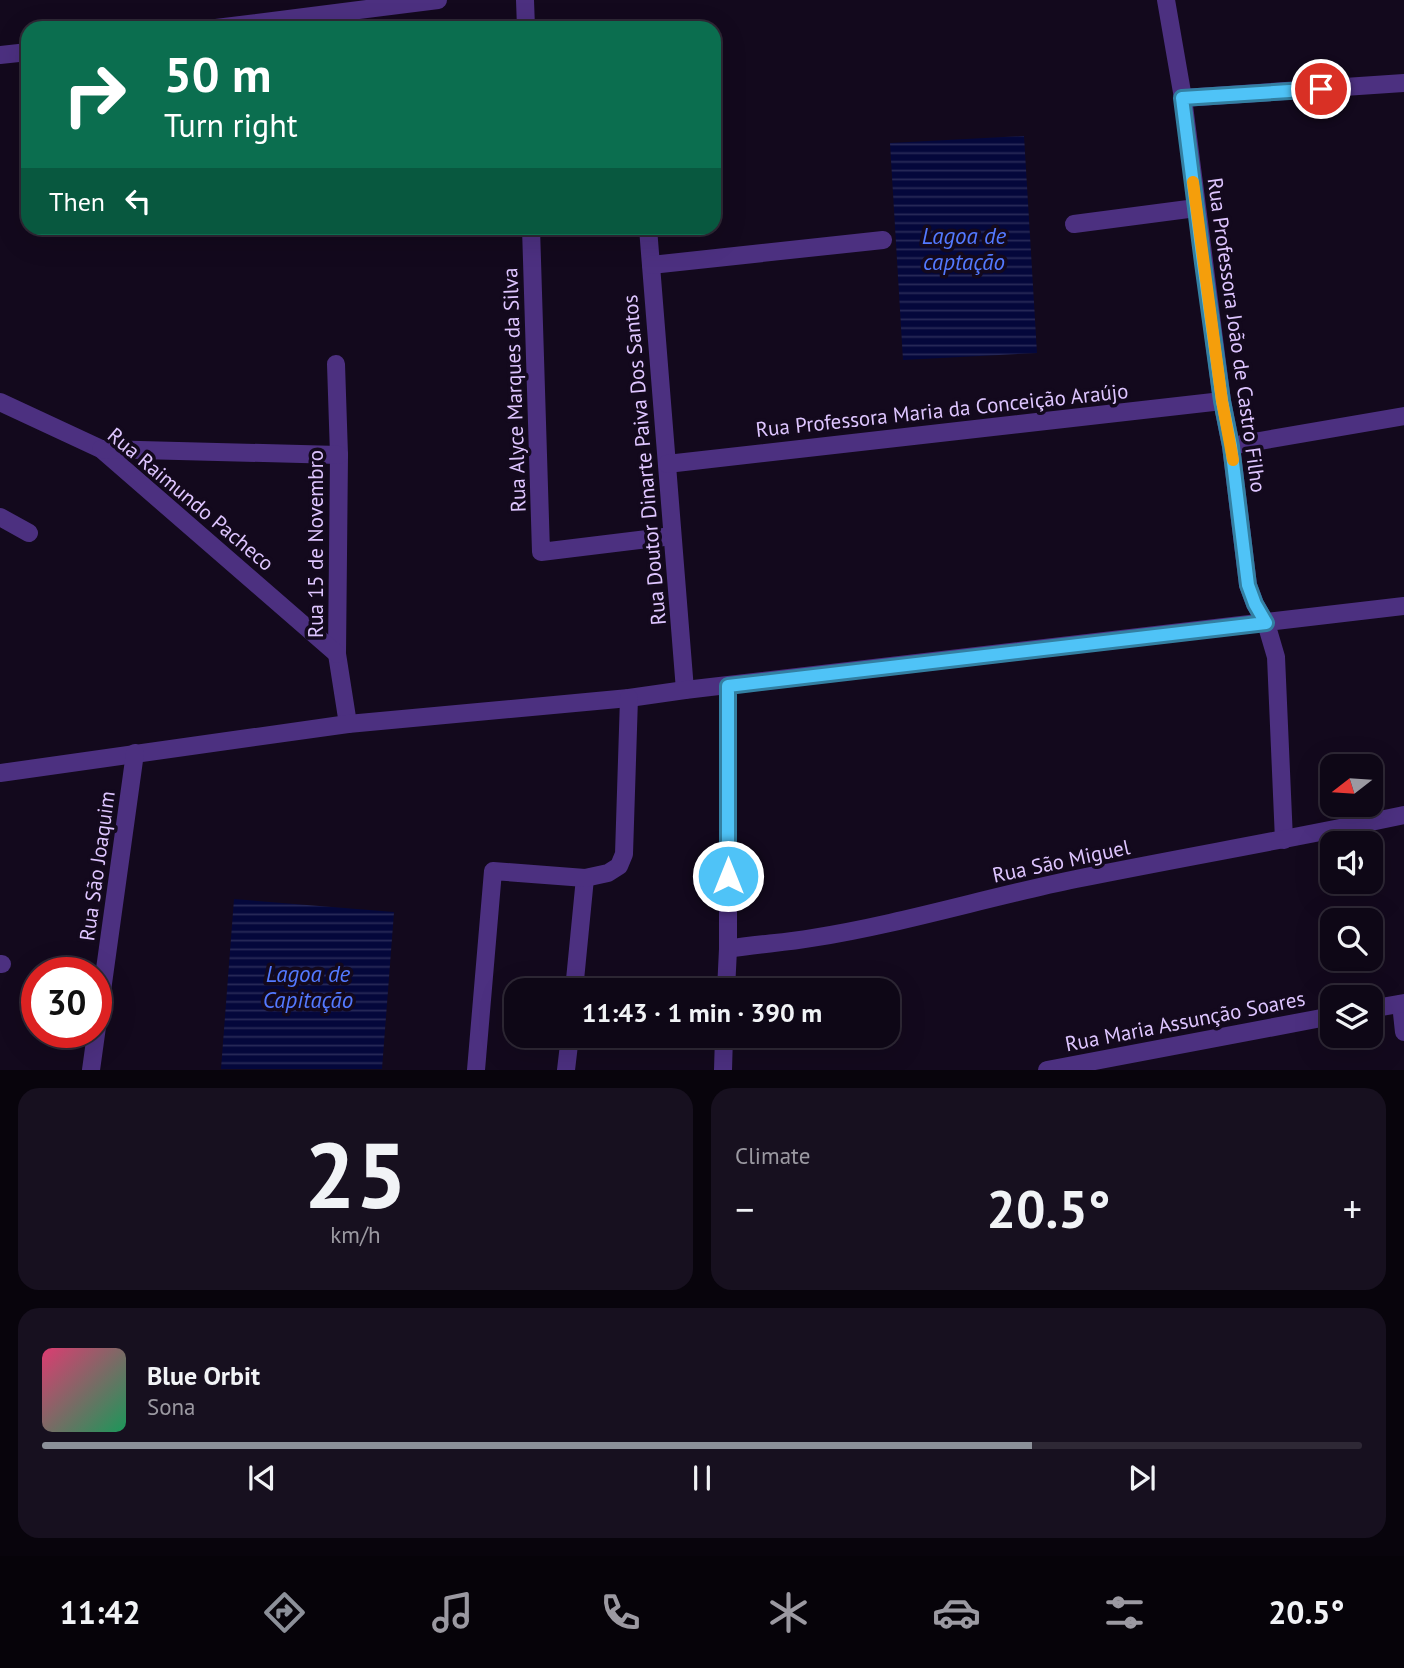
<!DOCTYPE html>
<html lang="en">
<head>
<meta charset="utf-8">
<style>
  body { margin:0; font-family:"PT Sans",sans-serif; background:#17101f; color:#f1f3f6; height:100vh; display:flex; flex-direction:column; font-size:26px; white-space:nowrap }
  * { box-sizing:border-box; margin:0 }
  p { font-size:23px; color:#9b99a1 }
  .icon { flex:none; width:38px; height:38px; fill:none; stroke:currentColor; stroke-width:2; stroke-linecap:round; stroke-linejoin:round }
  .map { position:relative; height:1070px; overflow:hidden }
  .drawer { display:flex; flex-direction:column; gap:18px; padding:18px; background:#08040c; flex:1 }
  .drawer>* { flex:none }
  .top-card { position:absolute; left:21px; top:21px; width:700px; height:214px; border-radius:21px; box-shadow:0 7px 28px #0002,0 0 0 2px #2e2835; background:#0b6e4f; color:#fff; overflow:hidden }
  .needle { width:46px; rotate:253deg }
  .buttons { position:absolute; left:1320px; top:754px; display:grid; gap:14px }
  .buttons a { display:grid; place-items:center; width:63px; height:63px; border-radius:14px; background:#0e0716; box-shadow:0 7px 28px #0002,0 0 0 2px #2e2835; font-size:35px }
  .speed { position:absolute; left:21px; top:957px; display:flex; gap:14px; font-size:35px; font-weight:700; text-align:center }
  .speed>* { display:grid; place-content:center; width:91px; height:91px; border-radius:50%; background:#0e0716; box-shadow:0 7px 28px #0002,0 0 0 2px #2e2835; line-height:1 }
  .speed .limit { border:10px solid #d22; background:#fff; color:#111 }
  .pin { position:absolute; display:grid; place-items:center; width:60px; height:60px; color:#fff; margin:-30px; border:4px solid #fff; border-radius:50%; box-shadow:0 2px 7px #0007 }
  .me { position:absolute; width:77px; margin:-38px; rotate:0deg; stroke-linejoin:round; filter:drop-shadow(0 0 5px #0008) }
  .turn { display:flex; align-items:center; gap:24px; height:147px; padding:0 28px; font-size:32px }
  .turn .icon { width:91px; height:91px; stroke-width:2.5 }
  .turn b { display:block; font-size:49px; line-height:60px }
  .then { display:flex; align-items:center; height:66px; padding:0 28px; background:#0003; gap:14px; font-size:26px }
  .big { font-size:52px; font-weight:700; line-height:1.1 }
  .drawer .widget { flex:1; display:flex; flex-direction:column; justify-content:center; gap:10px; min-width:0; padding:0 24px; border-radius:21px; background:#17101f }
  .drawer .dial { align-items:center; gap:0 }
  .dial b { font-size:91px; line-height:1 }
  .song { display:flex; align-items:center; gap:21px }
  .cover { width:84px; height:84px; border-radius:10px; background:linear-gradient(135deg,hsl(340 70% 55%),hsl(150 70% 35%)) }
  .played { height:7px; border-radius:4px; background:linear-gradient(90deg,#8c9099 75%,#2e2835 75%) }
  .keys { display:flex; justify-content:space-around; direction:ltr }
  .heat { display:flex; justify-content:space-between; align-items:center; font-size:38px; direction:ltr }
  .drawer .tiles { flex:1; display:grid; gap:18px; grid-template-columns:1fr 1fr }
  .widget:last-child { grid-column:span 2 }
  .trip { position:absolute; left:504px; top:978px; width:396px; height:70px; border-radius:21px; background:#0e0716; box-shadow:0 7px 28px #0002,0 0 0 2px #2e2835; font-weight:700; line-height:70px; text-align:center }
  .tabs { display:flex; height:112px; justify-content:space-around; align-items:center; background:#060309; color:#9b99a1 }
  .tabs .icon { width:49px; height:49px }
  .tabs .selected { color:#8c9099 }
  .tabs b { font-size:32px; color:#f1f3f6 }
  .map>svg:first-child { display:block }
  .water { fill:url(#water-rules) }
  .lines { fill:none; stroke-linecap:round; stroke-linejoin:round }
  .street { stroke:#4c3080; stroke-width:18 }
  .route-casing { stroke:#337fa1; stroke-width:18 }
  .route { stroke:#4fc3f7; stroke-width:12 }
  .slow { stroke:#f59e0b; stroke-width:12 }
  .labels { text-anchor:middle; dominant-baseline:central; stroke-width:7; stroke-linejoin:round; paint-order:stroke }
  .street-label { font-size:21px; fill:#dec5ff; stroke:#13091d }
  .water-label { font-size:23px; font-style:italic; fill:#5379ff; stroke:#13091d }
</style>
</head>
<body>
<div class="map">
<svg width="1404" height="1070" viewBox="0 0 1404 1070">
  <defs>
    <pattern id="water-rules" width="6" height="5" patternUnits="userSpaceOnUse" patternTransform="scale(1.75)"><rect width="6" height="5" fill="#04073b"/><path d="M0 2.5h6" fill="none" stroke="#282a58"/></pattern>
  </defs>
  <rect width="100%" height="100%" fill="#13091d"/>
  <g class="water">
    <path d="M1024,136l13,217 -134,7 -13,-217z"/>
    <path d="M234,899l160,13 -12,157h-161z"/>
  </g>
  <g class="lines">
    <g class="street">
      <path d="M525,0l1,28"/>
      <path d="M1166,0l17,98 39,303 9,45 17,139 7,19 11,19 10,34 8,183"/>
      <path d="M216,28l222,-28"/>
      <path d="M0,55l28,-3"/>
      <path d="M1183,98l221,-15"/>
      <path d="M1074,224l122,-16"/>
      <path d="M531,228l10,324 131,-16"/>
      <path d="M648,228l37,462"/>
      <path d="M651,265l232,-25"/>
      <path d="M336,364l3,91 -2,199 11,70"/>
      <path d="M0,402l101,47 236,205"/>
      <path d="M1231,446l173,-30"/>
      <path d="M101,449l238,6"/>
      <path d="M667,464l555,-63"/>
      <path d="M0,517l29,16"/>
      <path d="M0,773l348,-49 281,-26 56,-8 719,-84"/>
      <path d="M728,949c28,-5 56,-6 84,-11 89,-14 176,-41 264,-59 109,-22 219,-41 328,-64"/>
      <path d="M0,964h2"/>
      <path d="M574,990l11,-112"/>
      <path d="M726,990l2,-41v-263"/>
      <path d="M1401,1004l3,28"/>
      <path d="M1370,1009l34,-6"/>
      <path d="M91,1070l44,-317"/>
      <path d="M476,1070l17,-199 92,7 23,-5 11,-7 5,-12 5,-156"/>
      <path d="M566,1070l4,-34"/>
      <path d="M723,1070l1,-34"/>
      <path d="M1047,1070l285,-54"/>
    </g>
  </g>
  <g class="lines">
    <g class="route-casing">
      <path id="route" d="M728,876v-190l538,-63 -11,-19 -7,-19 -17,-139 -9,-45 -19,-138 -21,-165 139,-9"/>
    </g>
    <use href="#route" class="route"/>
    <path class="slow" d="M1193,182l29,219 11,59"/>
  </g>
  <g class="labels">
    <g class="street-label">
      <text transform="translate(1237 335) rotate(82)">Rua Professora João de Castro Filho</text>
      <text transform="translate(514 390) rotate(-92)">Rua Alyce Marques da Silva</text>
      <text transform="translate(942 410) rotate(-6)">Rua Professora Maria da Conceição Araújo</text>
      <text transform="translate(644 460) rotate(-95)">Rua Doutor Dinarte Paiva Dos Santos</text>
      <text transform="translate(191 499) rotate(40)">Rua Raimundo Pacheco</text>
      <text transform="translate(315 544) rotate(-90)">Rua 15 de Novembro</text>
      <text transform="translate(1061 861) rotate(-12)">Rua São Miguel</text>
      <text transform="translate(97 866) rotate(-82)">Rua São Joaquim</text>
      <text transform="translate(1185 1021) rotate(-11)">Rua Maria Assunção Soares</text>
    </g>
    <g class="water-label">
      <text x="964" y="235">Lagoa de<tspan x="964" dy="26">captação</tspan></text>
      <text x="308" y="973">Lagoa de<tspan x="308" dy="26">Capitação</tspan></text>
    </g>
  </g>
</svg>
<div class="buttons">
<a><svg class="needle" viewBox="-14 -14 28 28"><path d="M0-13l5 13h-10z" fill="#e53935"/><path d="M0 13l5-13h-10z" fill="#9b99a1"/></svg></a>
<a><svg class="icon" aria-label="sound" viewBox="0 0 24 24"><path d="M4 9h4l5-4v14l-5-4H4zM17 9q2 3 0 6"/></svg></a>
<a><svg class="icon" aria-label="search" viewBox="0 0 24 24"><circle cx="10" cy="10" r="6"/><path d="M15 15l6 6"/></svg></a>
<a><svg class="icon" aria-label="layers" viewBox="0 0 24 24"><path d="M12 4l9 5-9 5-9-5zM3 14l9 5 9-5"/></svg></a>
</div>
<div class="speed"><div class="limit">30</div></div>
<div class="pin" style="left:1321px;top:89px;background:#d93025"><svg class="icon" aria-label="arrive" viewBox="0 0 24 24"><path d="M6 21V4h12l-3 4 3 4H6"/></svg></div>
<svg class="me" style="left:728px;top:876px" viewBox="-20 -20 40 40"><circle r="17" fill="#4fc3f7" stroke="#fff" stroke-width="3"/><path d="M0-11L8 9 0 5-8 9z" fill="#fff"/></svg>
<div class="trip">11:43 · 1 min · 390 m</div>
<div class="top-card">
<div class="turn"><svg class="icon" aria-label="right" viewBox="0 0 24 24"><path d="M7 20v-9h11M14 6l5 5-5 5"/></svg><div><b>50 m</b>Turn right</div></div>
<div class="then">Then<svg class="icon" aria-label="left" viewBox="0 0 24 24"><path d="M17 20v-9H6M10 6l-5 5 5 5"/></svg></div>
</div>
</div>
<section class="drawer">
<div class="tiles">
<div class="widget dial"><b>25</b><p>km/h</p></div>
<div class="widget"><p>Climate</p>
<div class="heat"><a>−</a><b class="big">20.5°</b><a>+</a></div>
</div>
<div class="widget">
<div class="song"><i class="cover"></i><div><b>Blue Orbit</b><p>Sona</p></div></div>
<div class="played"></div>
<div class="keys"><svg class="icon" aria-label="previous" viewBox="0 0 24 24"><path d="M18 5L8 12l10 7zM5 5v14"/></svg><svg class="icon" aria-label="pause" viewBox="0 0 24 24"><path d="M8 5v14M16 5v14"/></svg><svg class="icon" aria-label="next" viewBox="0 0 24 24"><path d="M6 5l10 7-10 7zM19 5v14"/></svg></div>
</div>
</div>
</section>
<nav class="tabs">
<b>11:42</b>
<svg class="icon selected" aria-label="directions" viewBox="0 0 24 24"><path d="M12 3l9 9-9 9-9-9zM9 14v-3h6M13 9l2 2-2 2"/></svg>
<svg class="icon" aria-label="music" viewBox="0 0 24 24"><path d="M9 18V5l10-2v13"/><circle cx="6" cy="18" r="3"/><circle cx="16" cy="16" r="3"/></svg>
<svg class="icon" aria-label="phone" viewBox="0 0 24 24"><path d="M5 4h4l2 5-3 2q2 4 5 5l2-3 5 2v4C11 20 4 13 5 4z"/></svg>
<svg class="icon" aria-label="climate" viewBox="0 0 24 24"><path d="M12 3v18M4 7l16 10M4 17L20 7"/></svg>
<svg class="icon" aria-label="car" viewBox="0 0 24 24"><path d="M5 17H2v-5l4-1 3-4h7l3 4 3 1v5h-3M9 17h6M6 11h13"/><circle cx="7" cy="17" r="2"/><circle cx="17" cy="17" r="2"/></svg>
<svg class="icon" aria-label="filters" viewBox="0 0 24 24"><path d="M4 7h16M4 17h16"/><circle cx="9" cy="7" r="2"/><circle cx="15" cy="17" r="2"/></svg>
<b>20.5°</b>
</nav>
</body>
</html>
